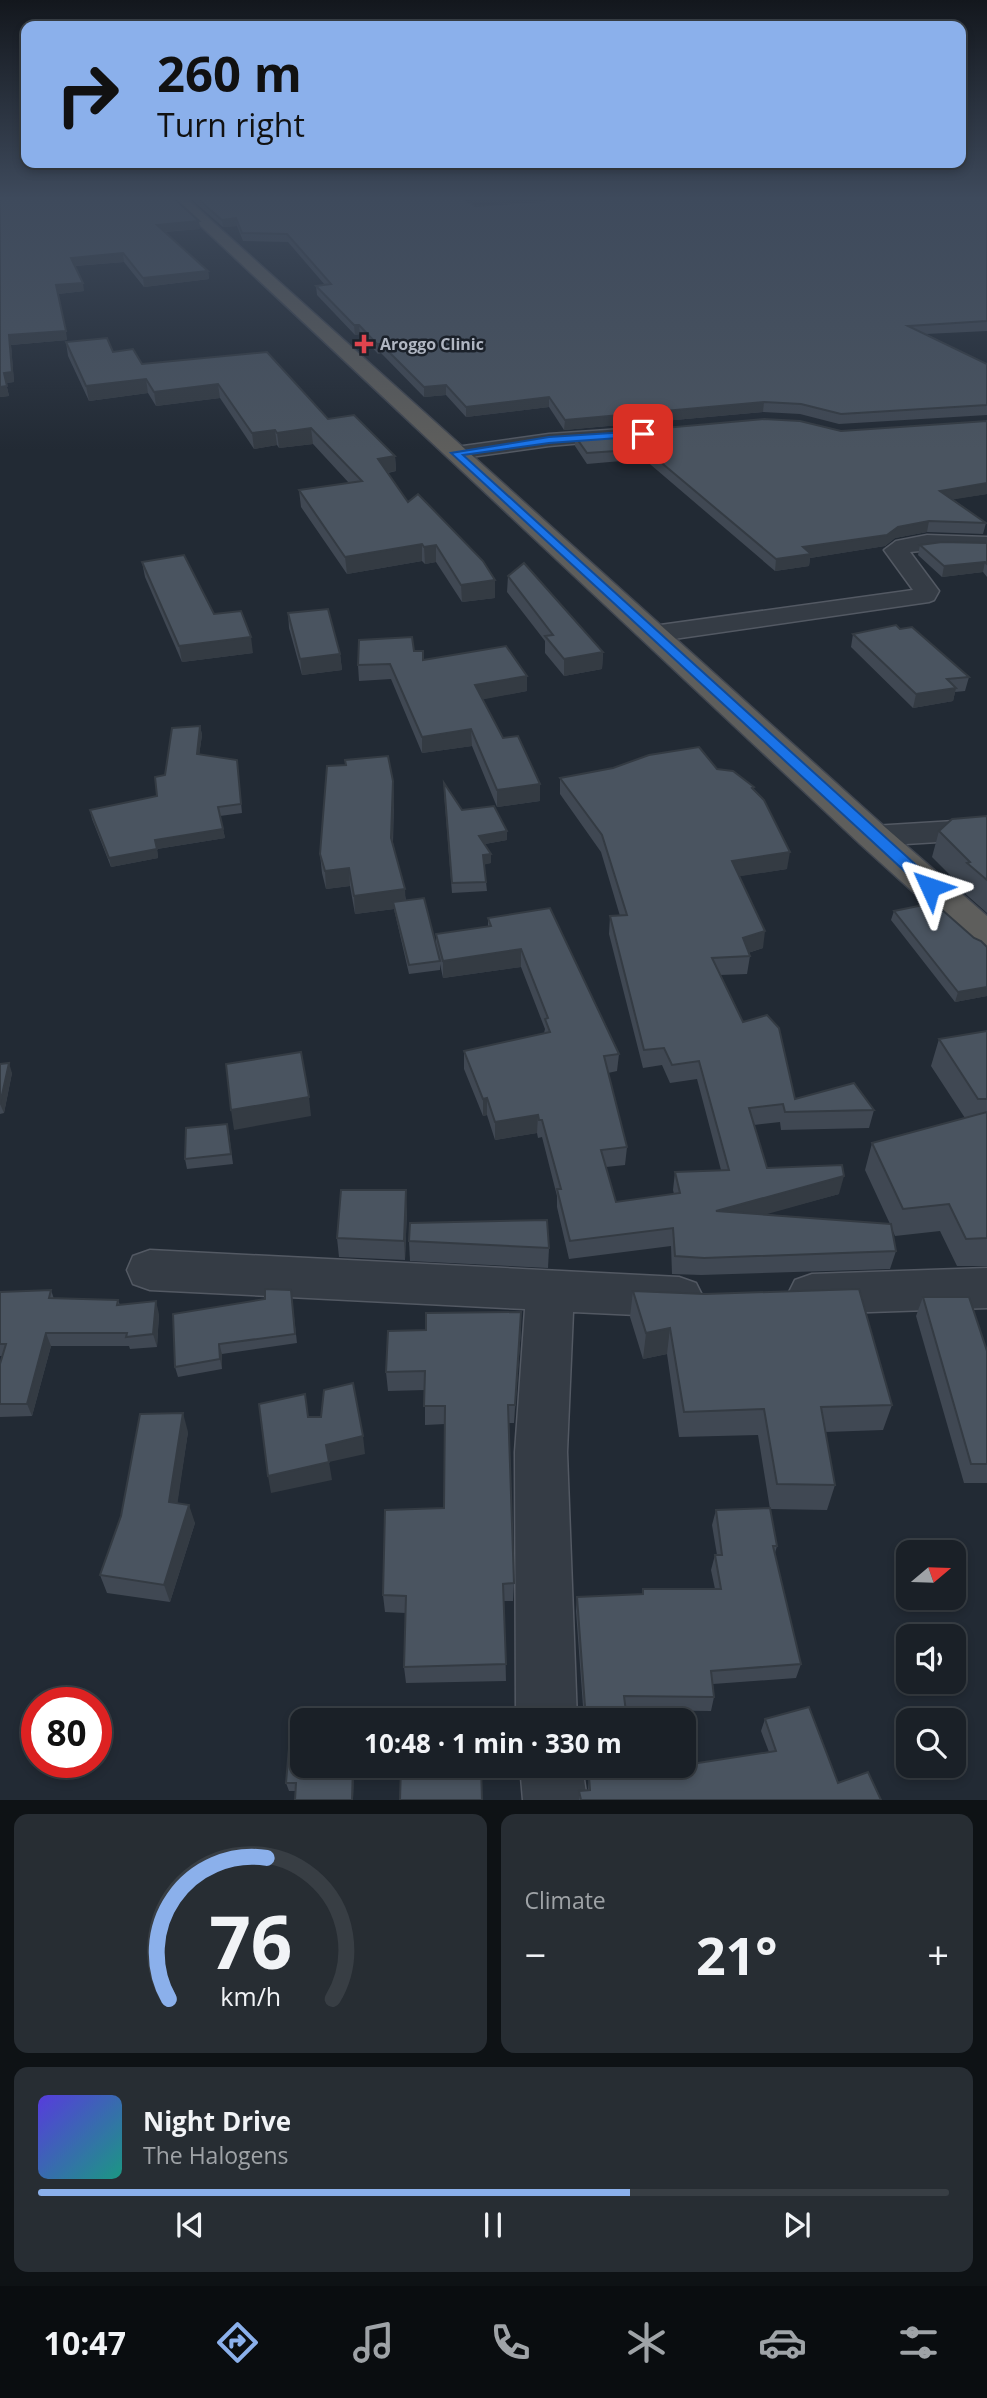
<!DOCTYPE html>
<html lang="en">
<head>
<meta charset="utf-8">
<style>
  body { margin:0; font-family:"Open Sans",sans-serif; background:#272d33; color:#f1f3f6; height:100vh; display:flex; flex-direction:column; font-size:26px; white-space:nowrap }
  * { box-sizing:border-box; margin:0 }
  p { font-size:23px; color:#9fa3a7 }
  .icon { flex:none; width:38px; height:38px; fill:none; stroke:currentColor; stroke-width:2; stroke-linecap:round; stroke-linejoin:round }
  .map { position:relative; height:1800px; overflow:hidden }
  .side { display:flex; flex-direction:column; gap:14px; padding:14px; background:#0e1215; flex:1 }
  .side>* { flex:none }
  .hud { position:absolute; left:21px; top:21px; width:945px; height:147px; border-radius:14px; box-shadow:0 4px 10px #0003,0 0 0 2px #383e44; background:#8bb0eb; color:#111; overflow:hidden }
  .needle { width:46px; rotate:71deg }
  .controls { position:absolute; left:896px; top:1540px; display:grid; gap:14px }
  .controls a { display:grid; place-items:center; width:70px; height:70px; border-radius:14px; background:#1a2027; box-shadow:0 4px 10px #0003,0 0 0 2px #383e44; font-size:35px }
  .speed { position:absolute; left:21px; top:1687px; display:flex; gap:14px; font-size:35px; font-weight:700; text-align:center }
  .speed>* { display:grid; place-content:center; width:91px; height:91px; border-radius:50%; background:#1a2027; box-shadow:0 4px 10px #0003,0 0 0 2px #383e44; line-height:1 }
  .speed .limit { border:10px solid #d22; background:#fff; color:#111 }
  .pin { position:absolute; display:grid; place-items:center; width:60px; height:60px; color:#fff; margin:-30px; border-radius:14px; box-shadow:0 4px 10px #0006 }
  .me { position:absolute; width:77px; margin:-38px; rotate:312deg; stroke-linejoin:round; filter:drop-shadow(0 0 5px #0008) }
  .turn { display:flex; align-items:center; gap:24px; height:147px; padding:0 21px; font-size:32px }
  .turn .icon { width:91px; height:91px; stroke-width:2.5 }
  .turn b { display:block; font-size:49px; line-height:60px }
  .big { font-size:52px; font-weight:700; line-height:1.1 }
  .side .widget { flex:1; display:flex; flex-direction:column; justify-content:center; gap:10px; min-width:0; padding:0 24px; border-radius:14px; background:#272d33 }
  .side .dial { align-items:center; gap:0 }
  .dial svg { height:182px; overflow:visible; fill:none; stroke:#383e44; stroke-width:7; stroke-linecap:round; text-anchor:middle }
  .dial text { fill:#f1f3f6; stroke:none }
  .song { display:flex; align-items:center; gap:21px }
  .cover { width:84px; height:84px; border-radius:10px; background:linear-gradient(135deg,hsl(250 70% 55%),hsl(170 70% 35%)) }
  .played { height:7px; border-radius:4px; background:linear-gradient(90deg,#8bb0eb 65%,#383e44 65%) }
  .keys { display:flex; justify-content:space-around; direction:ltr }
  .heat { display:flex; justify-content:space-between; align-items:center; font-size:38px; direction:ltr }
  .side .tiles { flex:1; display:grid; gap:14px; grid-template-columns:1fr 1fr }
  .widget:last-child { grid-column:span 2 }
  .trip { position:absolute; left:290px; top:1708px; width:406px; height:70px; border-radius:14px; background:#1a2027; box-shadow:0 4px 10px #0003,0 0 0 2px #383e44; font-weight:700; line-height:70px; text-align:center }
  .dock { display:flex; height:112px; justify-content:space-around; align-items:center; background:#0a0d10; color:#9fa3a7 }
  .dock .icon { width:49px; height:49px }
  .dock .current { color:#8bb0eb }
  .dock b { font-size:32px; color:#f1f3f6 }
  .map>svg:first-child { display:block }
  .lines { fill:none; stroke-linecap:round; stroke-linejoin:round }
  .minor-casing { stroke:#535963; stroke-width:3 }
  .trunk-casing { stroke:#404650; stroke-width:3 }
  .minor { fill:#353c45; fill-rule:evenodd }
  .trunk { fill:#5e5e5c; fill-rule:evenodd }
  .wall { fill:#404853 }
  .shaded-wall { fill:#343b43 }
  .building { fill:#4a5460; stroke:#343b43; stroke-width:2 }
  .route { fill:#1a73e8; stroke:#114b97; stroke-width:2 }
  .health-dot { fill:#e0444e; stroke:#1b212a; stroke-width:2.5 }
  .labels { text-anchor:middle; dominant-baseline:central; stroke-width:5; stroke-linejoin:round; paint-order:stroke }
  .far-poi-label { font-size:16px; font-weight:bold; fill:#b0b6c2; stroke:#1b212a; text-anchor:start }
</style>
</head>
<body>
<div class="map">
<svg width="987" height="1800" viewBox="0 0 987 1800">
  <rect width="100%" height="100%" fill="#222a34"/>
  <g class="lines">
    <g class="minor-casing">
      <g id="minor">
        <path d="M622,429l7,2 3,4 -3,4 -80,7 -93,13 -7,-2 -3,-4 3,-4 7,-2 93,-13z"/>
        <path d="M927,535l60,2v14l-47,-2 -30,3 29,39 -5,9 -5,2 -276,40 -9,-2 -4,-6 4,-6 9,-2 260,-36 -29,-40 12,-9z"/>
        <path d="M987,819v20l-114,7 -12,-3 -4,-7 4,-7 12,-3z"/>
        <path d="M150,1250l529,27 17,6 7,14 -7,14 -17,6 -106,-5 -6,140 10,268h-61l-1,-268 10,-143 -375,-19 -17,-6 -6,-14 6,-14z"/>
        <path d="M987,1268v40l-175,6 -17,-6 -7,-14 7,-14 17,-6z"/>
        <path d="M520,1766h62l5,34h-64z"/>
      </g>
    </g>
    <g class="trunk-casing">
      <path id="trunk" d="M171,198h15l700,630 101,88v34l-14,-4 -113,-102z"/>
    </g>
    <use href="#minor" class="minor"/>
    <use href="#trunk" class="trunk"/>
  </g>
  <g class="wall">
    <path d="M0,198l200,31 -35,3 43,39 1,8 -65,8 -20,-25 -49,4 9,25 -26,3 9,46 -56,5 3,37 -8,1 3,13 -9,1z"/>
    <path d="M190,198h272l13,8 64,-5 -1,-3h449v133l-61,3 61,30v51l-148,9 -39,-10 -37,-2 -199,18 -15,-23 -83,10 -20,-22 -22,2 -43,-44 -3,1 -18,-20 -5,1 -38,-40 -1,-9 9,-1 -37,-43 -45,-1 -6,-15 -14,1z"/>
    <path d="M66,342l47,10 29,12 125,-12 61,67 67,37 1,15 -8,2 20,29 87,78v18l-33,4 -26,-40 -11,2 -3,-3 -75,13 -46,-67 -2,-17 50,-7 -36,-39 -34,4 -2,-3 -23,4 -34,-51 -64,8 -8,-13 -59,8 -21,-45z"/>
    <path d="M987,421v73l-34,5 33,24 -3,11 -56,-2 -32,6 -10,8 -75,12 -1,8 -34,5 -131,-112 -57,5 -12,-18v-10l266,-5z"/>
    <path d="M987,543v34l-4,-5 -41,5 -24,-22 2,-10z"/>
    <path d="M142,562l72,52 39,39 -71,9 -37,-85z"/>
    <path d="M508,576l95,76 -1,17 -38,7 -19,-23v-12l-38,-49z"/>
    <path d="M288,613l52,41 2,16 -40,5 -13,-47z"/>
    <path d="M900,629l69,48 -4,14 -10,1 -2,9 -40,7 -62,-61 2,-13z"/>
    <path d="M414,651l9,9 104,16v15l-45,8 21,39 37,63 -43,6 -25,-61 -50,7 -31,-74 -32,2 -1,-16z"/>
    <path d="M200,726l2,9 -3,20 38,5 5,53 -22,3 5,22 -68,11 1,9 -47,9 -19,-48 -2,-9 67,-14 8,-21z"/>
    <path d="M717,769l37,21 33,79 -48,7 24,72 -15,5 2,3 -3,18 -27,1 23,47 52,77 79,11 -5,18 -88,2 -1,-8 -26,3 13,43 72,26 -75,20 126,10 -25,-54 7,-27 93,-25 -34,-52 8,-27 48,-8v235h-30l-17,-35 -45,5 -3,-7 4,22 -6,18 -189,6 -29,-1 -1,-28 -102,13 -12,-52v-11l-15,-59 -4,1 -1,-5 -42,7 -8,-25 -4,1 -19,-47v-18l80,-18 1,-4 -24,-62 -78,11 -3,-14v6l-31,4 -15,-65 -39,5 -5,-28 -24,3 -4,-16 -2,-19 73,-73 1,18 -1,44 13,57 30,47v-13l52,-7v-9l62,-10 69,146 -2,17 -9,2 19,74 -2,18 -19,2 10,35 58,-8 -1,-4 2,-18 46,-2 -24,-91 -27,4 -8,-18 -19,3 -34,-134 1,-18h10l-19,-64 -41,-58v-16z"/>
    <path d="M444,792l18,18 45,30 -22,4 6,19 -7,1 3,27 -35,2z"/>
    <path d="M987,816v97l-27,-24 1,-3 -29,-29 7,-26z"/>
    <path d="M932,901l42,37 13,9v49l-32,6 -64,-82 3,-9 37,-7z"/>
    <path d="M0,1064l12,9 -8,40 -4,1z"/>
    <path d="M229,1134l4,30 -46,5 -2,-10z"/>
    <path d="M407,1209l-2,51 -66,-3 -2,-19z"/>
    <path d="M409,1241l140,7 -1,20 -138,-7z"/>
    <path d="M51,1290l3,9 64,1 2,5 39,9 -2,33 -27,2 -1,-3h-78l-19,70 -32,1v-53l2,-8h-2v-64z"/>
    <path d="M291,1290l6,53 -75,11v15l-44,8 -3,-10 90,-68z"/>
    <path d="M633,1291l259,114 -9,25 -58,2 10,53 -8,25 -57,-1 -12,-74 -79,2 -12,-83 -24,5 -13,-42z"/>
    <path d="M923,1297l64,54v132h-23l-48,-167z"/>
    <path d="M521,1330l-7,93h-5l5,160 -1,18h-9l2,80 -100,2 -2,-16 2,-54 -21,-1 -2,-17 61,-87 1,-84 -20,1v-35l-37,1 -2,-19z"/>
    <path d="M188,1432l-11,71 18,20 -25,79 -63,-9 -7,-18z"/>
    <path d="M716,1510l61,36 -2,7 26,111 -5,14 -83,6 1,13 -3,14 -85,-1 1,10h-43l-8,-109 1,-14 65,-3 1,-5h72l-4,-19 4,-15h2l-5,-30z"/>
    <path d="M765,1719l73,64 43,17h-302v-9h9l1,-15 44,-3 136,-21 -8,-21z"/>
    <path d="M354,1766l-1,34h-58v-9h-6l-3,-8z"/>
  </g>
  <g class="shaded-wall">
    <path d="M236,218l1,8 -14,1 -1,-7z"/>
    <path d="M199,221l1,8 -42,3 -1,-7z"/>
    <path d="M123,253l1,9 -52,4 -1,-8z"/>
    <path d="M208,271l1,8 -65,8 -1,-9z"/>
    <path d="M83,283l1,8 -26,3 -2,-9z"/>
    <path d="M354,325h5l1,9 -5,1z"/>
    <path d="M66,331l1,9 -56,5 3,37 -8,1 3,13 -9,1v-10l4,-14 5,-38z"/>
    <path d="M377,344h4v9l-3,1z"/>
    <path d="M146,379l2,14 -59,8 -3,-15z"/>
    <path d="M218,384l2,14 -64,8 -2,-14z"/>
    <path d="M446,385v10l-22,2v-10z"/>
    <path d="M549,397v10l-83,10v-10z"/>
    <path d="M764,402l-1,10 -199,18 1,-10z"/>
    <path d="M311,428l2,16 -34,4 -2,-15z"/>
    <path d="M275,430l2,15 -23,4 -2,-16z"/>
    <path d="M395,456l1,15 -18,3v-15z"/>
    <path d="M987,483v11l-49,8 2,-11z"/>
    <path d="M929,521l-2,11 -32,6 -10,8 -75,12 -1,8 -34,5 1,-12 27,-12z"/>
    <path d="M422,544v17l-75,13 -2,-17z"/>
    <path d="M436,545v17l-11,2 -1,-17z"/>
    <path d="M985,562l-2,10 -41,5 2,-11z"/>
    <path d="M495,580v18l-33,4 -1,-17z"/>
    <path d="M251,637l2,16 -71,9 -3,-16z"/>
    <path d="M603,652l-1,17 -38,7v-17z"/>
    <path d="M340,654l2,16 -40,5 -2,-16z"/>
    <path d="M527,676v15l-52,10v-16z"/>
    <path d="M956,688l-3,13 -40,7 3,-14z"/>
    <path d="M200,726l2,9 -4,28 -1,-9z"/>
    <path d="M471,729l1,17 -50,7v-16z"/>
    <path d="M393,781l1,18 -2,57 -1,-18z"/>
    <path d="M540,784v17l-43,6v-17z"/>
    <path d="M223,829l2,9 -68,11 1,9 -47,9 -2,-9 46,-18z"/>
    <path d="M507,831v9l-28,5v-9z"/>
    <path d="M790,852l-3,17 -58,9 3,-17z"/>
    <path d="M491,854v9l-8,2v-10z"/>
    <path d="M349,868l1,18 -24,3 -1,-18z"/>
    <path d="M405,889l1,18 -13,-5 1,7 -39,5 -1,-18z"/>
    <path d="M765,931l-2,17 -22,7 2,-17z"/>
    <path d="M521,949v18l-78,11v-17z"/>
    <path d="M987,987v9l-32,6 3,-10z"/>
    <path d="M9,1063l3,10 -8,40 -4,-9z"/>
    <path d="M309,1097l2,19 -77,14 -3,-20z"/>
    <path d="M487,1098v17l-4,1v-17z"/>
    <path d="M538,1115l-1,18 -42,7v-18z"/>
    <path d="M844,1176l-5,18 -126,35 3,-18z"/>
    <path d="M406,1190l1,19 -2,51 -1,-19z"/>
    <path d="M156,1301l3,13 -2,33 -4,-13z"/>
    <path d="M521,1312v18l-7,93 1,-18z"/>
    <path d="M670,1328l-3,26 -24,5 3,-26z"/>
    <path d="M46,1333l5,13 -19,70 -5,-12z"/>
    <path d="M219,1344l3,10v15l-2,-10z"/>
    <path d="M183,1413l5,19 -13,88 -6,-18z"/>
    <path d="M363,1436l2,18 -36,8 3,18 -61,13 -3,-17 58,-31z"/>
    <path d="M189,1505l6,18 -25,79 -6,-17z"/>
    <path d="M353,1766h1l-1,34h-1z"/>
  </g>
  <g class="building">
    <path d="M0,198h174l25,23 -42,4 51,46 -65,7 -20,-25 -52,5 12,25 -27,2 10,46 -57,4 3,37 -8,1 3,13 -7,1z"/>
    <path d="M197,198h265l13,8 69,-5 -2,-3h445v123l-79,5 79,38v41l-146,9 -40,-10 -37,-2 -199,18 -16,-23 -83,10 -20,-22 -22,2 -43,-43h-4l-18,-19h-5l-38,-39 15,-2 -44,-50 -45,-1 -6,-15 -14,2z"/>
    <path d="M107,338l6,14 20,-3 9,15 125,-12 61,67 26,-4 41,41 -17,3 30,43 10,-8 65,67 12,19 -34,5 -25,-40 -12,2 -2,-3 -77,13 -46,-67 63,-9 -51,-53 -34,5 -2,-3 -23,3 -34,-49 -64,8 -8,-13 -60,7 -20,-44z"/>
    <path d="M764,419l36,2 41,10 146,-10v62l-47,8 46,32 -57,-2 -31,6 -11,8 -84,12 8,7 -35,5 -131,-110 -58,4 -12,-17z"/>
    <path d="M942,542l45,1v21l-2,-2 -41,4 -24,-21z"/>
    <path d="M184,555l30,59 27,-3 10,26 -72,9 -37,-84z"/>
    <path d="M524,563l79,89 -39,7 -19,-23 8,-1 -45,-59z"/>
    <path d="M328,609l12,45 -40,5 -12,-46z"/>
    <path d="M896,625l4,4 12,-2 57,50 -22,2 9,9 -40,6 -63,-60z"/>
    <path d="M412,637l2,14h9v9l83,-14 21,30 -52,9 28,53 15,-2 22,48 -43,6 -26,-61 -49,8 -32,-73 -32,1 1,-25z"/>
    <path d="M200,726l-3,28 40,6 4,44 -23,3 5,22 -68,11 2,9 -48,9 -19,-48 67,-14 -2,-19 10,-2 7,-47z"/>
    <path d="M699,747l18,22 16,2 21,16 -2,1 12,12 26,52 -58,9 33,70 -22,7 7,18 -38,2 31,64 24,-7 12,13 16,71 59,-16 20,27 -89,2 -2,-8 -34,4 18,60 75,-3 2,11 -128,35 175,13 5,27 -192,7 -29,-2 -2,-28 -103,13 -13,-52h4l-19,-69h-3l-1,-5 -43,7 -8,-24 -4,1 -19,-48 86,-19 -5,-13 3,-1 -27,-69 -78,12 -7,-27 55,-8 -3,-8 62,-10 69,146 -15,2 23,91 -26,3 15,52 64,-9 -5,-21 54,-2 -30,-109 -27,4 -8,-17 -20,2 -34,-134 17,-1 -25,-80 -42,-57 53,-10 36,-13z"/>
    <path d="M388,756l5,25 -2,57 14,51 -51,7 -5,-28 -24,3 -5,-17 7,-88 19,-1 -1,-5z"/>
    <path d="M444,783l18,27 32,-4 13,25 -28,5 12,18 -8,1 3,27 -34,1z"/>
    <path d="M987,816v64l-20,-17 3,-1 -31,-31 13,-12z"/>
    <path d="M424,898l16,63 -31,4 -16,-63z"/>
    <path d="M932,901l42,37 7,3 6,6v40l-29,5 -64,-81 39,-8z"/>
    <path d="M987,1031v68h-9l-39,-60z"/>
    <path d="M301,1052l8,45 -78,13 -5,-46z"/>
    <path d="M9,1063l-9,41v-40z"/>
    <path d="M987,1112v126l-21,1 -17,-35 -46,5 -31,-66z"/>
    <path d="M227,1124l4,30 -46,5 1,-31z"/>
    <path d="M341,1190h65l-2,51 -67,-3z"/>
    <path d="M547,1220l2,28 -140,-7 1,-18z"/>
    <path d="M265,1289l26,1 4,44 -76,10 1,15 -45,8 -2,-53 92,-15z"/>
    <path d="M859,1289l33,116 -71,2 14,78 -58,-1 -13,-75 -80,3 -14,-84 -24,5 -13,-42 72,3z"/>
    <path d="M51,1290l-2,8 69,2 -1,5 39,-4 -3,33 -27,3 1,-4h-81l-19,71h-27v-40l6,-20h-6v-52z"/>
    <path d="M923,1297h46l18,54v113h-16z"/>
    <path d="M521,1312l-6,93h-7l6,178 -11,1 3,80 -102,3 2,-71 -23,-1 2,-85 59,-2 1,-102h-21l1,-35 -39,1 2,-41 38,-1v-17z"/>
    <path d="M353,1383l10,53 -37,9 3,17 -61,14 -9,-72 46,-10 3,23h13l3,-27z"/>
    <path d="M183,1413l-14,89 20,3 -25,80 -64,-10 21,-59 19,-102z"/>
    <path d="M770,1508l7,38h-4l28,118 -90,7 3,26 -90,-1 3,24h-41l-9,-123 66,-3v-5h78l-6,-34h7l-6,-45z"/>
    <path d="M809,1707l29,76 30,-11 13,28h-300l-2,-9 11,-1 -1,-14 44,-7v4l143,-22 -11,-32z"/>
    <path d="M303,1735v31h50l-1,34h-57l1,-17h-10l4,-47z"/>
    <path d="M401,1766h80l1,34h-82z"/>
  </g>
  <linearGradient id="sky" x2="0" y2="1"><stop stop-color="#13171d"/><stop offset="0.44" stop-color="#3e4a5c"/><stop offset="1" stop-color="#3e4a5c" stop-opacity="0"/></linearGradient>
  <rect width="987" height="450" fill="url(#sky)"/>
  <path class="route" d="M643,431l4,3 -1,2 -97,7 -86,12 473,428 2,4 -2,3h-11l-474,-437 98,-16z"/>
  <path class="health-dot" d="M360.5 333.5h7v7h7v7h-7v7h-7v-7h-7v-7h7z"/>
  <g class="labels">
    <g class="far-poi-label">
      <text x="380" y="344">Aroggo Clinic</text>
    </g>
  </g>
</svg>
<div class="controls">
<a><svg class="needle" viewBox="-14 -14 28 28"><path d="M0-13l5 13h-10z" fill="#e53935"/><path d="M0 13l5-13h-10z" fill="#9fa3a7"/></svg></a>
<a><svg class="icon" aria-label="sound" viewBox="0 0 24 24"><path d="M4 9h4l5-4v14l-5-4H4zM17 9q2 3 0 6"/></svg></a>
<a><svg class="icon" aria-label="search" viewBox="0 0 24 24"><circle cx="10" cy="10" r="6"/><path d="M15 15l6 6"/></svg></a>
</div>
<div class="speed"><div class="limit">80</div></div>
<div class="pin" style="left:643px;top:434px;background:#d93025"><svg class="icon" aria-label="arrive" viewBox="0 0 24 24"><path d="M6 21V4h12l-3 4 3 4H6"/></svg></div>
<svg class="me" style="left:930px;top:887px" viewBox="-20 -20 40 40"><path d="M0-17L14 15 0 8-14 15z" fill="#1a73e8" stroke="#fff" stroke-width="4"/></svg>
<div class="trip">10:48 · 1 min · 330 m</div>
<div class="hud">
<div class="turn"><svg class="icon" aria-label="right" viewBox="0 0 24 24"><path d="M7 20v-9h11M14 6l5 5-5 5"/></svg><div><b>260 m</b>Turn right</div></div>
</div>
</div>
<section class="side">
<div class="tiles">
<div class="widget dial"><svg viewBox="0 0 100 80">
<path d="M14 69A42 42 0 1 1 86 69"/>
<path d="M14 69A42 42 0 0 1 57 7" stroke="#8bb0eb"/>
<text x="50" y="56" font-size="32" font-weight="700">76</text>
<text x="50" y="72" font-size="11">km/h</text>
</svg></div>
<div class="widget"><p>Climate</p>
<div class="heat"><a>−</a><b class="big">21°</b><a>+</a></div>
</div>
<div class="widget">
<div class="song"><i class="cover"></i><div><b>Night Drive</b><p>The Halogens</p></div></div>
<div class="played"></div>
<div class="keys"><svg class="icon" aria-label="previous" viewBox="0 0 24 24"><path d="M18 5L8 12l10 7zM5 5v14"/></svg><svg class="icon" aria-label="pause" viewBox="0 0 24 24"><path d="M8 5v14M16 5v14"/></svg><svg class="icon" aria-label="next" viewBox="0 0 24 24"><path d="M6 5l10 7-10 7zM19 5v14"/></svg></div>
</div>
</div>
</section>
<nav class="dock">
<b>10:47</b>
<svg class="icon current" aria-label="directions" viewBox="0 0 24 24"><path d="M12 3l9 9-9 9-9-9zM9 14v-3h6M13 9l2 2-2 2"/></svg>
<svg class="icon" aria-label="music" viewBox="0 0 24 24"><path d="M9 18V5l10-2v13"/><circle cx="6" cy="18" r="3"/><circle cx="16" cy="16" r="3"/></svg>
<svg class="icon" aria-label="phone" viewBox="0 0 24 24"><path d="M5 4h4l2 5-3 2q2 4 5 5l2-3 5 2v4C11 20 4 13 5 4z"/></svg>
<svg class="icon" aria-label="climate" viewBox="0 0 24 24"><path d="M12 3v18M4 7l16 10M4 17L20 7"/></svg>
<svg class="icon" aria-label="car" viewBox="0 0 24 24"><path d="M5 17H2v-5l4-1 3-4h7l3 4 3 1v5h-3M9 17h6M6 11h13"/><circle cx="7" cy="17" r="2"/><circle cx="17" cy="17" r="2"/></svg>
<svg class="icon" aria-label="filters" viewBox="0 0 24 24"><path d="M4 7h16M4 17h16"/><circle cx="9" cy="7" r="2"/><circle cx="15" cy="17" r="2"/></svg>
</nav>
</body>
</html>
